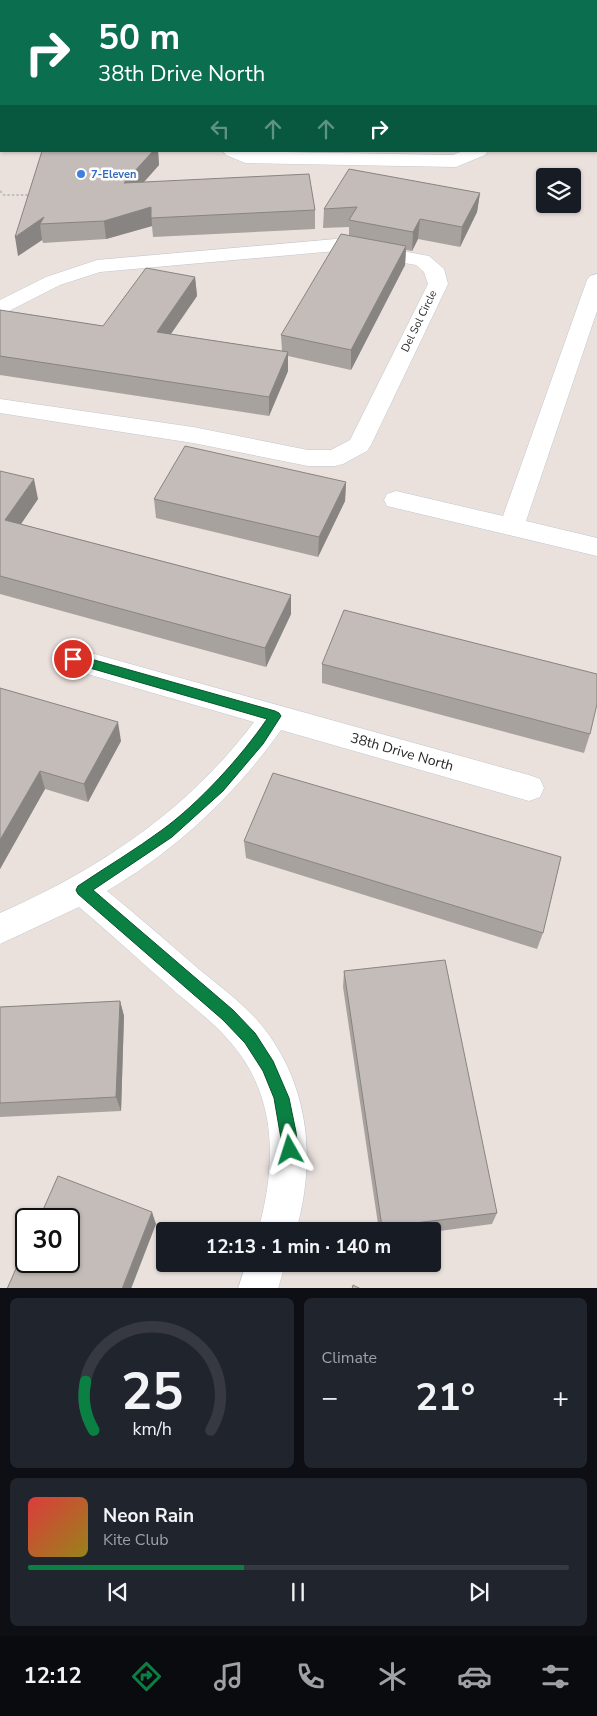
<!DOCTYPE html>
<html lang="en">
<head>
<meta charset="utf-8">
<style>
  body { margin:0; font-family:"Nunito Sans",sans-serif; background:#20242c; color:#f1f3f6; height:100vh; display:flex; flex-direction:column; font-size:19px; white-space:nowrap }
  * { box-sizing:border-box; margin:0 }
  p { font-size:16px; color:#9ea1a6 }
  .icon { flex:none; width:28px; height:28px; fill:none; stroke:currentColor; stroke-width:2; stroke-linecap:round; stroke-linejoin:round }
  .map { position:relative; height:1288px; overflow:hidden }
  .drawer { display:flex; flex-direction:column; gap:10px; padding:10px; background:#0d0f14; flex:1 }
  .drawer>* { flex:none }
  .banner { position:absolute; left:0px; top:0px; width:598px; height:152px; box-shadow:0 1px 4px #0004; background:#0b6e4f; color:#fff; overflow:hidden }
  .controls { position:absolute; left:536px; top:168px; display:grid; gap:10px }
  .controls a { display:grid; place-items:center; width:45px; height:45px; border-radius:5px; background:#171b24; box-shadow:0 1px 4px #0004; font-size:25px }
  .speed { position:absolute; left:15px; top:1208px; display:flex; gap:10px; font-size:25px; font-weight:700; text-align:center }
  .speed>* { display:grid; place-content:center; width:65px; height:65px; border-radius:50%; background:#171b24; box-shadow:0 1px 4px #0004; line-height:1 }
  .speed .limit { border:2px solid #111; border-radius:8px; background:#fff; color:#111 }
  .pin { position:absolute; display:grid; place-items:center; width:42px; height:42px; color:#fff; margin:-21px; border:2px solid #fff; border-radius:50%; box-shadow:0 1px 5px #0007 }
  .me { position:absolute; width:55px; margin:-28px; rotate:354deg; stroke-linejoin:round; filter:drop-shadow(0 0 4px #0008) }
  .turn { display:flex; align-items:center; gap:18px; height:105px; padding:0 15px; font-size:22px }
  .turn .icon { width:65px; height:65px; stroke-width:2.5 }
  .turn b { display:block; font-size:35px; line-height:42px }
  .lanes { display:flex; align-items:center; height:48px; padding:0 15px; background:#0003; justify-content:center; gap:25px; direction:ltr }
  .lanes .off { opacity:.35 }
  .big { font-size:38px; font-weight:700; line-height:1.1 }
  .drawer .widget { flex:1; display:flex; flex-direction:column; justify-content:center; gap:8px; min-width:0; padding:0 18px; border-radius:8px; background:#20242c }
  .drawer .dial { align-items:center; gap:0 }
  .dial svg { height:130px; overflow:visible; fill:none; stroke:#363941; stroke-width:7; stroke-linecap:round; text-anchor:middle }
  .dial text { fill:#f1f3f6; stroke:none }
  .song { display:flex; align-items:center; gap:15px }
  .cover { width:60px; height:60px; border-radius:8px; background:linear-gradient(135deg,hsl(0 70% 55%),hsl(50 70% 35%)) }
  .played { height:5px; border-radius:2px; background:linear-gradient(90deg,#0b8043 40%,#363941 40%) }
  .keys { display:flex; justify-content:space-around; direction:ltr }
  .heat { display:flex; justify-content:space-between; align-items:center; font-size:28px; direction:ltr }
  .drawer .tiles { flex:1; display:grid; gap:10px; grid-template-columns:1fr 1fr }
  .widget:last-child { grid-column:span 2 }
  .trip { position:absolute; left:156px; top:1222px; width:285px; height:50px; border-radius:5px; background:#171b24; box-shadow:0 1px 4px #0004; font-weight:700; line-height:50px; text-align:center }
  .tabs { display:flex; height:80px; justify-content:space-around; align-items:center; background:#090b0e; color:#9ea1a6 }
  .tabs .icon { width:35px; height:35px }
  .tabs .active { color:#0b8043 }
  .tabs b { font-size:22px; color:#f1f3f6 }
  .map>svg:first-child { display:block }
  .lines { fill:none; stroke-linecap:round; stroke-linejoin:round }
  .lane-casing { stroke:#c1c7cf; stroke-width:1 }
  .street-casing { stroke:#c1c7cf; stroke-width:1 }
  .secondary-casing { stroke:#c1c7cf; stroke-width:29 }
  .primary-casing { stroke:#bfbfbf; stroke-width:1 }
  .path { stroke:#bfbfbf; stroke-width:2; stroke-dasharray:2.5 2; stroke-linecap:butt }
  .lane { fill:#fff; fill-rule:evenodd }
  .street { fill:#fff; fill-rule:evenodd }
  .secondary { stroke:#fff; stroke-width:28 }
  .primary { fill:#e2a46a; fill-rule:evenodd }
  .wall { fill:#a8a29e }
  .shaded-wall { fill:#888481 }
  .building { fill:#c3bcb8; stroke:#888481 }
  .route { fill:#0b8043; stroke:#07532c }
  .shop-dot { fill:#3f7fe0; stroke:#fff; stroke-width:2 }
  .labels { text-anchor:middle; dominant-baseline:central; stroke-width:5; stroke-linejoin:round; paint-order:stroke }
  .far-shop-label { font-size:11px; font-weight:bold; fill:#366cbe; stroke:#fff; text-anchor:start }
  .far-street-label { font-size:11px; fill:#292929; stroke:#fff }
  .street-label { font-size:14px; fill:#292929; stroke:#fff }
</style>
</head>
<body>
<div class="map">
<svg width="597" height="1289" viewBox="0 0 597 1289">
  <rect width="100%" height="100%" fill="#eae1dd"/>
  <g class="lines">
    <g class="lane-casing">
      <rect id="lane" x="0" y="21" width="1" height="6"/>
    </g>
    <g class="street-casing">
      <g id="street">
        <rect x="596" y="118" width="1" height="10"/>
        <path d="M223,151l230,4 10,-4h25l-3,4 -29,12 -211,-4 -19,-8z"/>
        <path d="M336,239l93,17 15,13 4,15 -77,161 -4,6 -24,13 -8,2h-27l-115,-23 -193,-30v-14l193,28 115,23h23l19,-10 78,-156 -4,-12 -8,-7 -80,-14 -236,21 -40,13 -53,27 -7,2v-14l46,-23 51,-17z"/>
        <path d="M597,274v37l-71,210 71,17v18l-210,-50 -3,-6 3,-6 9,-3 107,25 84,-236 3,-4z"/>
        <path d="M73,648l456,127 11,4 4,9 -4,9 -11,4 -248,-71c-47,66 -104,119 -174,161 30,24 58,49 87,74 21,18 44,34 63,55 52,60 60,137 39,211h-38c18,-65 20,-133 -26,-187 -18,-22 -41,-38 -62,-57 -30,-26 -60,-54 -91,-80l-79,37v-31c100,-44 188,-103 254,-191l-191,-55 -4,-8 4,-8z"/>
        <path d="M246,1264h39l-7,25h-40z"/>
      </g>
    </g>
    <g class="secondary-casing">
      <path id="secondary" d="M0,87l1,-1"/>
    </g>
    <g class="primary-casing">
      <g id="primary">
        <rect x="0" y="45" width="1" height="10"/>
        <rect x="596" y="54" width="1" height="10"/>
        <rect x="0" y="65" width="1" height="10"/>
        <rect x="596" y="73" width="1" height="10"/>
      </g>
    </g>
    <path class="path" d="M0,191l4,4h27"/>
    <use href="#lane" class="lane"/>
    <use href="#street" class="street"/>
    <use href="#secondary" class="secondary"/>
    <use href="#primary" class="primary"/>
  </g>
  <g class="wall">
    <path d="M42,151h116l1,14 -15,17 171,28v19l-162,8 -1,-11 -46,13 -63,4 -1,-3 -24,16z"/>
    <path d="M480,193l-3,19 -17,35 -42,-8 -6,12 -6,-1 -1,15 -54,105 -63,-14v15l-19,45 -269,-41v-65l103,16 92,-49 2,19 -26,38 111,17 -1,-16 68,-99v-9l-26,1 1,-19z"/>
    <path d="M0,471l38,28 -17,25 270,71v19l-25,53 -266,-73z"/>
    <path d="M346,482l-1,19 -27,56 -162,-39 -2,-19z"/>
    <path d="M322,664l268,70 -6,19 -262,-70z"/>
    <path d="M0,688l121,53 -33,61 -43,-13 -45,80z"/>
    <path d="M244,841l299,92 -6,16 -291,-91z"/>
    <path d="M344,971l153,242 -5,11 -60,8v-1h-53l-36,-244z"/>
    <path d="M120,1001l4,15 -3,95 -121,6v-110z"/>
  </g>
  <g class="shaded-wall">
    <path d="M153,151h5l1,14 -33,37 -2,-19z"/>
    <path d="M480,193l-3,19 -17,35 2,-20z"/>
    <path d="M151,207l1,19 -46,13 -2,-18z"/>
    <path d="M44,217l-4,7 2,16 -24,16 -3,-19z"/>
    <path d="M420,219l-2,20 -6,12 1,-19z"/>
    <path d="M406,246l-1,19 -54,105v-20z"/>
    <path d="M195,277l2,19 -38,55 -2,-19z"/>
    <path d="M288,352v19l-19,45v-19z"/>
    <path d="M34,479l4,20 -28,41 -5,-20z"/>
    <path d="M346,482l-1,19 -27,56 1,-20z"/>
    <path d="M291,595v19l-25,53 -1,-19z"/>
    <path d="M118,722l3,19 -33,61 -4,-18z"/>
    <path d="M40,771l5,18 -45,80v-29z"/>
    <path d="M120,1001l4,15 -3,95 -5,-14z"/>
    <path d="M152,1212l4,12 -25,65h-9z"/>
  </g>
  <g class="building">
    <path d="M42,151h111l-29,32 185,-9 6,36 -164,8v-11l-47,14 -64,3 4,-7 -29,20z"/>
    <path d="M349,169l131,24 -18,34 -42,-8 -7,13 -64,-12 8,-13 -33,2z"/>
    <path d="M341,234l65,12 -55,104 -70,-15z"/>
    <path d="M146,268l49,9 -38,55 131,20 -19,45 -269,-41v-46l103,16z"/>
    <path d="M185,446l161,36 -27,55 -165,-38z"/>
    <path d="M0,471l34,8 -29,41 286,75 -26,53 -265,-72z"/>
    <path d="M344,610l253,64v30l-7,30 -268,-70z"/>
    <path d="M0,688l118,34 -34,62 -44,-13 -40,69z"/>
    <path d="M273,773l288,84 -18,76 -299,-92z"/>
    <path d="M445,960l52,253 -115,14 -38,-256z"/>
    <path d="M120,1001l-4,96 -116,6v-96z"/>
    <path d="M58,1176l94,36 -30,77h-115l19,-43v15h43v-42h-30z"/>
    <path d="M353,1285l8,4h-9z"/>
  </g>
  <path class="route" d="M73,654l202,57 4,2 2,3 -18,28 -40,47 -51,46 -79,53 140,120 22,23 18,28 16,37 7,34 2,18 -3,6 -5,2 -6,-2 -10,-58 -11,-27 -18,-28 -22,-23 -145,-126 -2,-4 2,-4c28,-19 57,-36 84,-56 37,-27 79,-73 105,-111l-198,-57 -1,-3z"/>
  <circle class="shop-dot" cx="81" cy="174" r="5"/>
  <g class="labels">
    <g class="far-shop-label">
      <text x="91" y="174">7-Eleven</text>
    </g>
    <g class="far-street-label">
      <text transform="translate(419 321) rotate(-64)">Del Sol Circle</text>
    </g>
    <g class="street-label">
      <text transform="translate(402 752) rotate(16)">38th Drive North</text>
    </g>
  </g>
</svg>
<div class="controls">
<a><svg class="icon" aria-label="layers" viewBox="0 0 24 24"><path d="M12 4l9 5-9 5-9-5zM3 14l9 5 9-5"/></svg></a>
</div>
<div class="speed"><div class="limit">30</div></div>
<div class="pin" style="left:73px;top:659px;background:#d93025"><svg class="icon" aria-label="arrive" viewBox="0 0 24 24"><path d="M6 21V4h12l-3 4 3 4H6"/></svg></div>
<svg class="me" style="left:290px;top:1150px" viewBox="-20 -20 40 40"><path d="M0-17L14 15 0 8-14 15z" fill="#0b8043" stroke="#fff" stroke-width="4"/></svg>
<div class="trip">12:13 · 1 min · 140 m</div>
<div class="banner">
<div class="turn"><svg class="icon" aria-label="right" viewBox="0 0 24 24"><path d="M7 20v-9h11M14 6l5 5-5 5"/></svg><div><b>50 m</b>38th Drive North</div></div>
<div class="lanes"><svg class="icon off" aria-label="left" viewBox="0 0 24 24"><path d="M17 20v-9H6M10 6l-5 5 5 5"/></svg><svg class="icon off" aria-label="ahead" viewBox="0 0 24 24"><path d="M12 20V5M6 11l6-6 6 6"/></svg><svg class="icon off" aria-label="ahead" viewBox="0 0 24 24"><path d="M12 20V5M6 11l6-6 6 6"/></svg><svg class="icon" aria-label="right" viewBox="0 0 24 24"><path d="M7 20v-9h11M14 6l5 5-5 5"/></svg></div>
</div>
</div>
<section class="drawer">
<div class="tiles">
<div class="widget dial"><svg viewBox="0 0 100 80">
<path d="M14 69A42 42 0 1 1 86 69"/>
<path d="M14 69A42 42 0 0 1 9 39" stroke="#0b8043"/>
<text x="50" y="56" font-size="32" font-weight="700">25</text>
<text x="50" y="72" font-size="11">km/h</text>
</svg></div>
<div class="widget"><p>Climate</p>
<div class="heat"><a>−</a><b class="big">21°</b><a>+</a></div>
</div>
<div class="widget">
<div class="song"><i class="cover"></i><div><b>Neon Rain</b><p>Kite Club</p></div></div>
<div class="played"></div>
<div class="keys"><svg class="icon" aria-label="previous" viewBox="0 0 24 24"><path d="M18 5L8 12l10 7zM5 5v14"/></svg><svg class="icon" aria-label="pause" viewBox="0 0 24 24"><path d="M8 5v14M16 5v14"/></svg><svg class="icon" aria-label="next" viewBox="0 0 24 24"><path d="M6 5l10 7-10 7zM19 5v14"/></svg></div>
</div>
</div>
</section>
<nav class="tabs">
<b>12:12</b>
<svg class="icon active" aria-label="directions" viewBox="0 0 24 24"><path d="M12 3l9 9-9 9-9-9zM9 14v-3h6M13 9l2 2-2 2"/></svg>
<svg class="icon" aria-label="music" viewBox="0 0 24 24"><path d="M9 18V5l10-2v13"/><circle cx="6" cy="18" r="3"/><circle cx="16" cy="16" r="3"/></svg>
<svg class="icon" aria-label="phone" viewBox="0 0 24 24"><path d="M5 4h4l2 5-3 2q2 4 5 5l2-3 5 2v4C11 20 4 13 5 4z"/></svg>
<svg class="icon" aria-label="climate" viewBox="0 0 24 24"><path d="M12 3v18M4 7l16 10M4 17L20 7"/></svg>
<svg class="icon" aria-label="car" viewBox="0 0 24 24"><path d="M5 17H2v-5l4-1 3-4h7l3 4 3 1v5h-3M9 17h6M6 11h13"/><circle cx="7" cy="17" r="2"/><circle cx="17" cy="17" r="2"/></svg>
<svg class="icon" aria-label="filters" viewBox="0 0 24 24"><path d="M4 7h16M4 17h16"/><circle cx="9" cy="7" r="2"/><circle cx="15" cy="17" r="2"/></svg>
</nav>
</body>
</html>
